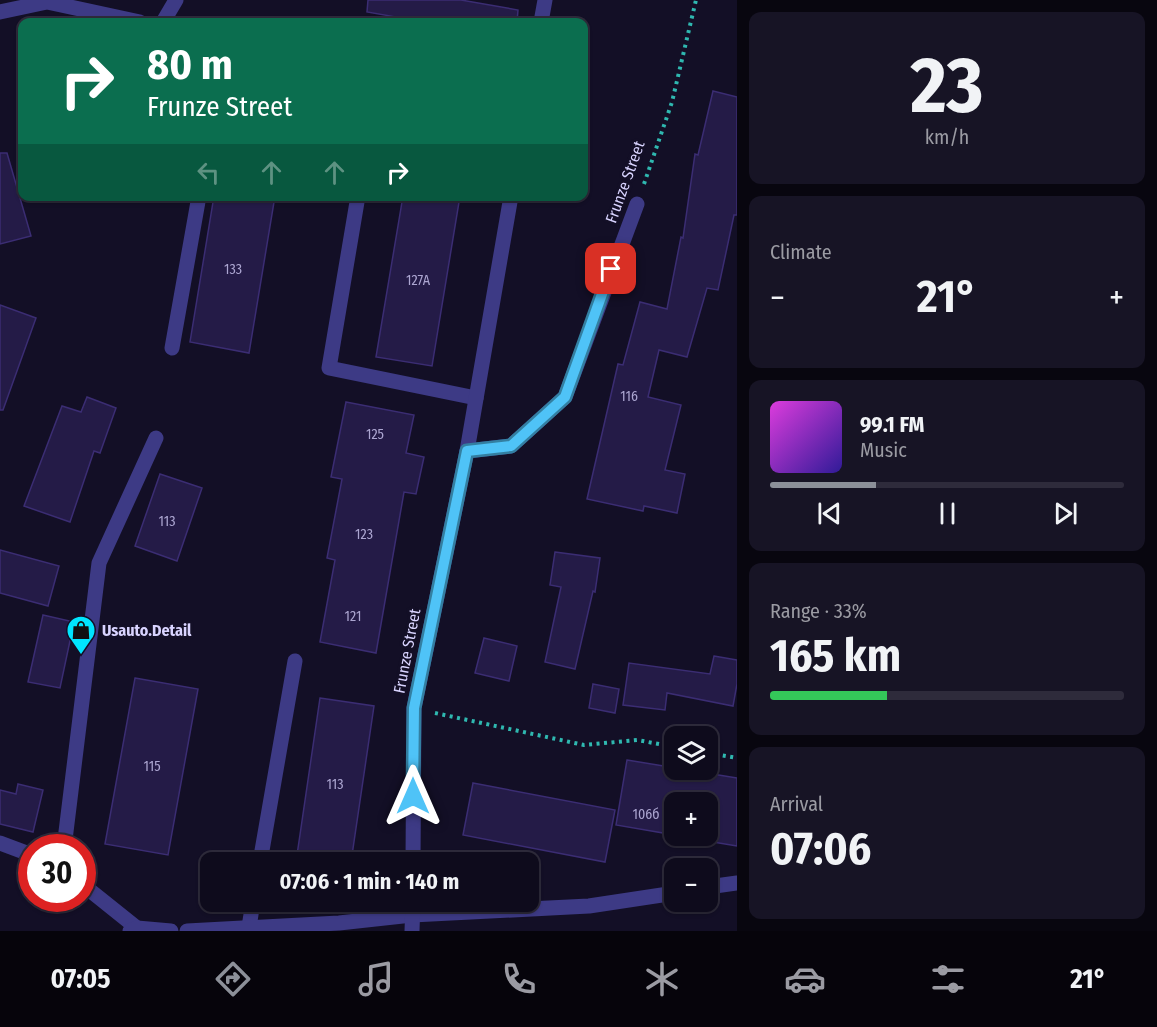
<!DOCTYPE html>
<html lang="en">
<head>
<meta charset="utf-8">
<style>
  body { margin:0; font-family:"Fira Sans Condensed",sans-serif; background:#171425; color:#f1f3f6; height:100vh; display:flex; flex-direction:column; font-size:22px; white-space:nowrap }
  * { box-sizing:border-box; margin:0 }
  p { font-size:20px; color:#9b9ba3 }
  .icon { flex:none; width:33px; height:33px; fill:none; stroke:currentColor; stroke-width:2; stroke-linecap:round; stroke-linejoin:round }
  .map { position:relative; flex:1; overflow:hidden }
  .drawer { display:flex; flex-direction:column; gap:12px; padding:12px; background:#08060f; width:420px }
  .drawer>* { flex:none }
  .top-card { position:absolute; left:18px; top:18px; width:570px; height:183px; border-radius:12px; box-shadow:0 2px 4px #0004,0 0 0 2px #2e2b3b; background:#0b6e4f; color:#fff; overflow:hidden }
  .fabs { position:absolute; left:664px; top:726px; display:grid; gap:12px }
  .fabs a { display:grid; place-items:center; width:54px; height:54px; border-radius:12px; background:#0e0b1c; box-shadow:0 2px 4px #0004,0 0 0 2px #2e2b3b; font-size:30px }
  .speed { position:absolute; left:18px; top:834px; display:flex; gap:12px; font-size:30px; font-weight:700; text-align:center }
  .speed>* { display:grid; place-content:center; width:78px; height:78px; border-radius:50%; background:#0e0b1c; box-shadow:0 2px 4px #0004,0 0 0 2px #2e2b3b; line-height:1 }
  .speed .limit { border:9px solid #d22; background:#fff; color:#111 }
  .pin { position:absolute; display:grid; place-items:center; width:51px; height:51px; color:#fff; margin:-26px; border-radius:12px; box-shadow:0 3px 9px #0006 }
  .me { position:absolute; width:66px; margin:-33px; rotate:0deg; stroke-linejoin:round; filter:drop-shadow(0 0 4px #0008) }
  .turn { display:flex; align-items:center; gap:21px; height:126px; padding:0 30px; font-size:27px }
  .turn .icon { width:78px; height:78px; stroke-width:2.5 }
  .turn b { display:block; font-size:42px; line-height:51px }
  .lanes { display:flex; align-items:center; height:57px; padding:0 30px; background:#0003; justify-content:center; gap:30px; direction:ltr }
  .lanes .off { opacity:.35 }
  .big { font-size:45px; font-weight:700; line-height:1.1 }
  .drawer .widget { flex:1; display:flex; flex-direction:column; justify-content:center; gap:9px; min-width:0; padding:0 21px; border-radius:12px; background:#171425 }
  .drawer .dial { align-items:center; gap:0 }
  .dial b { font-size:78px; line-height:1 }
  .song { display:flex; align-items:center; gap:18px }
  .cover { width:72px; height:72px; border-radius:9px; background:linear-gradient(135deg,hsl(300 70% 55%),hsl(250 70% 35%)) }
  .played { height:6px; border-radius:3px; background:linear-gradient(90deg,#8c9099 30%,#2e2b3b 30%) }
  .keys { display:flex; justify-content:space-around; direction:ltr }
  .heat { display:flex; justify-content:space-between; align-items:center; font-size:33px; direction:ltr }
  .charge { height:9px; border-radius:4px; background:linear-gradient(90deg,#34c759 33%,#2e2b3b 0) }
  .trip { position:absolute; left:200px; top:852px; width:339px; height:60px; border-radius:12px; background:#0e0b1c; box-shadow:0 2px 4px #0004,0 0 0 2px #2e2b3b; font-weight:700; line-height:60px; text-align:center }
  .menu { display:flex; height:96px; justify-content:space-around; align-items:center; background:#06040b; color:#9b9ba3 }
  .menu .icon { width:42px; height:42px }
  .menu .active { color:#8c9099 }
  .menu b { font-size:27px; color:#f1f3f6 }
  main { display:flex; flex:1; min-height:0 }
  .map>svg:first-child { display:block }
  .building { fill:#241b47; stroke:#3b2d73; stroke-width:1.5 }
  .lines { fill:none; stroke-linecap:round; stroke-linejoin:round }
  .path { stroke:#2fb8b0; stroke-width:4; stroke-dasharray:3 4.5; stroke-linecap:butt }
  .service { stroke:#3d3a85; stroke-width:15 }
  .minor { stroke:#3d3a85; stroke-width:15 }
  .route-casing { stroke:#337fa1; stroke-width:15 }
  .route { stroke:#4fc3f7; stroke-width:10 }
  .labels { text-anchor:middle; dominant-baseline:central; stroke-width:6; stroke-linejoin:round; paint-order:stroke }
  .number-label { font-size:14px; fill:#aca6d1 }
  .street-label { font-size:16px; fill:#d9d4ff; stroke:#130f26 }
  .poi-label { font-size:16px; font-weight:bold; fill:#d9d4ff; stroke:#130f26; text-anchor:start }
</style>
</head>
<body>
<main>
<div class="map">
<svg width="737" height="931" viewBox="0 0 737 931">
  <rect width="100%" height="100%" fill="#130f26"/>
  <g class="building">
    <path d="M368,0h93l57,10 -1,12h-93l-57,-10z"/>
    <path d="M713,91l24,6v118h-3l-16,75 -11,-2 -20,69 -28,-7 -11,47 33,8 -16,65 20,4 -8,39 -33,-7 -1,5 -56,-12 31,-135 5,1 17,-63 27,7 14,-72 2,1 12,-84 3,1z"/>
    <path d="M0,153h7l24,83 -31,8z"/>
    <path d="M214,196h61l-26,157 -59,-11z"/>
    <path d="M403,196h21l35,6 -27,164 -56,-9z"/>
    <path d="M0,305l36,13 -33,92h-3z"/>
    <path d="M87,397l29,11 -16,45 -6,-2 -24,71 -46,-16 38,-100 19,6z"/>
    <path d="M346,402l68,13 -8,38 18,4 -8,37 -12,-2 -28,161 -56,-11 15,-82 -8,-2 15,-79 -11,-2z"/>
    <path d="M160,474l42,14 -25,73 -42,-15z"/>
    <path d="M0,550l59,16 -11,40 -48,-13z"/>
    <path d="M555,552l45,6 -5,34 -2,-1 -18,78 -30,-7 16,-75 -11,-2z"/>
    <path d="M43,615l31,7 -14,66 -32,-6z"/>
    <path d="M484,638l33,8 -8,35 -34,-8z"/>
    <path d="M714,656l23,4v24l-4,22 -66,-13 -2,17 -42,-5 6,-42 81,11z"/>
    <path d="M135,678l63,11 -30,166 -63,-11z"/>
    <path d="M593,684l26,5 -4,24 -26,-5z"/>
    <path d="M320,698l54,8 -23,156h-55z"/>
    <path d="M627,760l110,18v68l-60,-10h31v-34h-33v33l-59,-10z"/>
    <path d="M473,783l142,27 -10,52 -142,-27z"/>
    <path d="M18,784l25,6 -10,42 -33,-8v-34l16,4z"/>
  </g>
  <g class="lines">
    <g class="path">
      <path d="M644,184l28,-82 24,-102"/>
      <path d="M435,713l149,32 53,-5 38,7"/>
      <path d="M708,753l29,5"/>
    </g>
    <g class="service">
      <path d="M0,12l47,-10 93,20"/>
      <path d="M163,22l13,-22"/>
      <path d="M358,196l-29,172 147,30"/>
      <path d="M172,348l27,-152"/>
      <path d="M0,843l32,12"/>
      <path d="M64,848l35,-285 57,-125"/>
      <path d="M260,862l35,-201"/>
      <path d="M82,884l55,44"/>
      <path d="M249,927l4,-25"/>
    </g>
    <g class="minor">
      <path d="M541,22l4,-22"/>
      <path d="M467,451l44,-5 54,-49 72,-193"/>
      <path d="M413,862l1,-154 53,-257 44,-255"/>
      <path d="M708,887l29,-4"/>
      <path d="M130,931l7,-3 34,3"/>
      <path d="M187,931l152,-8 73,-8 177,-9 86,-13"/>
      <path d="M412,931l1,-29"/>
    </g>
  </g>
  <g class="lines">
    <g class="route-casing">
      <path id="route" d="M413,796l1,-88 53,-257 44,-5 54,-49 46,-128"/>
    </g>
    <use href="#route" class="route"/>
  </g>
  <defs>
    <g id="shop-pin" transform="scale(1.5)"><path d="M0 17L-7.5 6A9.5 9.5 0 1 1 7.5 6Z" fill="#00e5ff" stroke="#130f26"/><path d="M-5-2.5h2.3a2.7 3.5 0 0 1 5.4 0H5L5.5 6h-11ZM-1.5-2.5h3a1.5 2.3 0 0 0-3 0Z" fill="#111"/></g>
  </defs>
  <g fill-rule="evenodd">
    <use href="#shop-pin" x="81" y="630"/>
  </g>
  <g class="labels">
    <g class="number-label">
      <text x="233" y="269">133</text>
      <text x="418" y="280">127А</text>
      <text x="629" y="396">116</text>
      <text x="375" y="434">125</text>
      <text x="167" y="521">113</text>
      <text x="364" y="534">123</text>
      <text x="353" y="616">121</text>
      <text x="152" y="766">115</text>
      <text x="335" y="784">113</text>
      <text x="646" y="814">106б</text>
    </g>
    <g class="street-label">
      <text transform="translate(625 182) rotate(-70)">Frunze Street</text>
      <text transform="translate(407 651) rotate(-79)">Frunze Street</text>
    </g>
    <g class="poi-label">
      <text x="102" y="630">Usauto.Detail</text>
    </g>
  </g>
</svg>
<div class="fabs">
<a><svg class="icon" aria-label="layers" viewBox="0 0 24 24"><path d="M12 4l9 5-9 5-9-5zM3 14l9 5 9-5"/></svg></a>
<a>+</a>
<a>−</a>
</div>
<div class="speed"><div class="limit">30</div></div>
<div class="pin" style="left:611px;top:269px;background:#d93025"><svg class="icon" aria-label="arrive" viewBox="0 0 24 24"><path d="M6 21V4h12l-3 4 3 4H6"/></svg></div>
<svg class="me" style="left:413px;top:796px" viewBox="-20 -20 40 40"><path d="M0-17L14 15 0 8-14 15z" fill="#4fc3f7" stroke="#fff" stroke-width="4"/></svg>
<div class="trip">07:06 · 1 min · 140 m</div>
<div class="top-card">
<div class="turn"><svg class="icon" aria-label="right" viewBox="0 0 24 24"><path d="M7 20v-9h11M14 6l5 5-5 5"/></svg><div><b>80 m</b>Frunze Street</div></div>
<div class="lanes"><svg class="icon off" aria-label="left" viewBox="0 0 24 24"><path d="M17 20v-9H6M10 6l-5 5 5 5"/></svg><svg class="icon off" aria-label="ahead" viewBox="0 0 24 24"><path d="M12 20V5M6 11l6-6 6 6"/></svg><svg class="icon off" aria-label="ahead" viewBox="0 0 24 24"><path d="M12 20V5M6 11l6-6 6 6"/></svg><svg class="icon" aria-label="right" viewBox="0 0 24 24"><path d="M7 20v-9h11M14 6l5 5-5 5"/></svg></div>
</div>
</div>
<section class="drawer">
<div class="widget dial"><b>23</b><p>km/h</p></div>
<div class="widget"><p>Climate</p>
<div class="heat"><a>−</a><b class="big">21°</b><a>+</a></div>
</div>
<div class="widget">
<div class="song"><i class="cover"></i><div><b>99.1 FM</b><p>Music</p></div></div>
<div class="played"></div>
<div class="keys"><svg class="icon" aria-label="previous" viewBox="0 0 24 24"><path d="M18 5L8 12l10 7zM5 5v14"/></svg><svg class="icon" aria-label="pause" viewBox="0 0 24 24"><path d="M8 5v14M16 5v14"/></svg><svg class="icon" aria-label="next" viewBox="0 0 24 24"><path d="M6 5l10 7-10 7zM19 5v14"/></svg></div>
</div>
<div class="widget"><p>Range · 33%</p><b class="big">165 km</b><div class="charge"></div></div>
<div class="widget"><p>Arrival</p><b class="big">07:06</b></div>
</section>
</main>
<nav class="menu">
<b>07:05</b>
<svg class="icon active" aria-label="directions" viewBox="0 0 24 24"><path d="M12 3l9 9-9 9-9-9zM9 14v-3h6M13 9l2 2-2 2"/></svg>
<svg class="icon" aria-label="music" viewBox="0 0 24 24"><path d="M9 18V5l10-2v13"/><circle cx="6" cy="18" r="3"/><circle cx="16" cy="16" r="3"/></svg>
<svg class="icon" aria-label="phone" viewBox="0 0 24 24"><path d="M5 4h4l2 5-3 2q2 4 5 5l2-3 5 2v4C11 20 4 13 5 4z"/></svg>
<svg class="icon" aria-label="climate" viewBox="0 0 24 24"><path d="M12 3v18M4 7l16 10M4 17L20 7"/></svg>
<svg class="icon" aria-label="car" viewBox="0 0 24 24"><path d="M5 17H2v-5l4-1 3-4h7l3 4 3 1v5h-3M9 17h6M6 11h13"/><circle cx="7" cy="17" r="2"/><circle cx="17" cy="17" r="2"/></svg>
<svg class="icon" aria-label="filters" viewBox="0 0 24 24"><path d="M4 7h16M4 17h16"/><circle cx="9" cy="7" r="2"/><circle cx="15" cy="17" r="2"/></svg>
<b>21°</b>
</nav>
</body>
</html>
